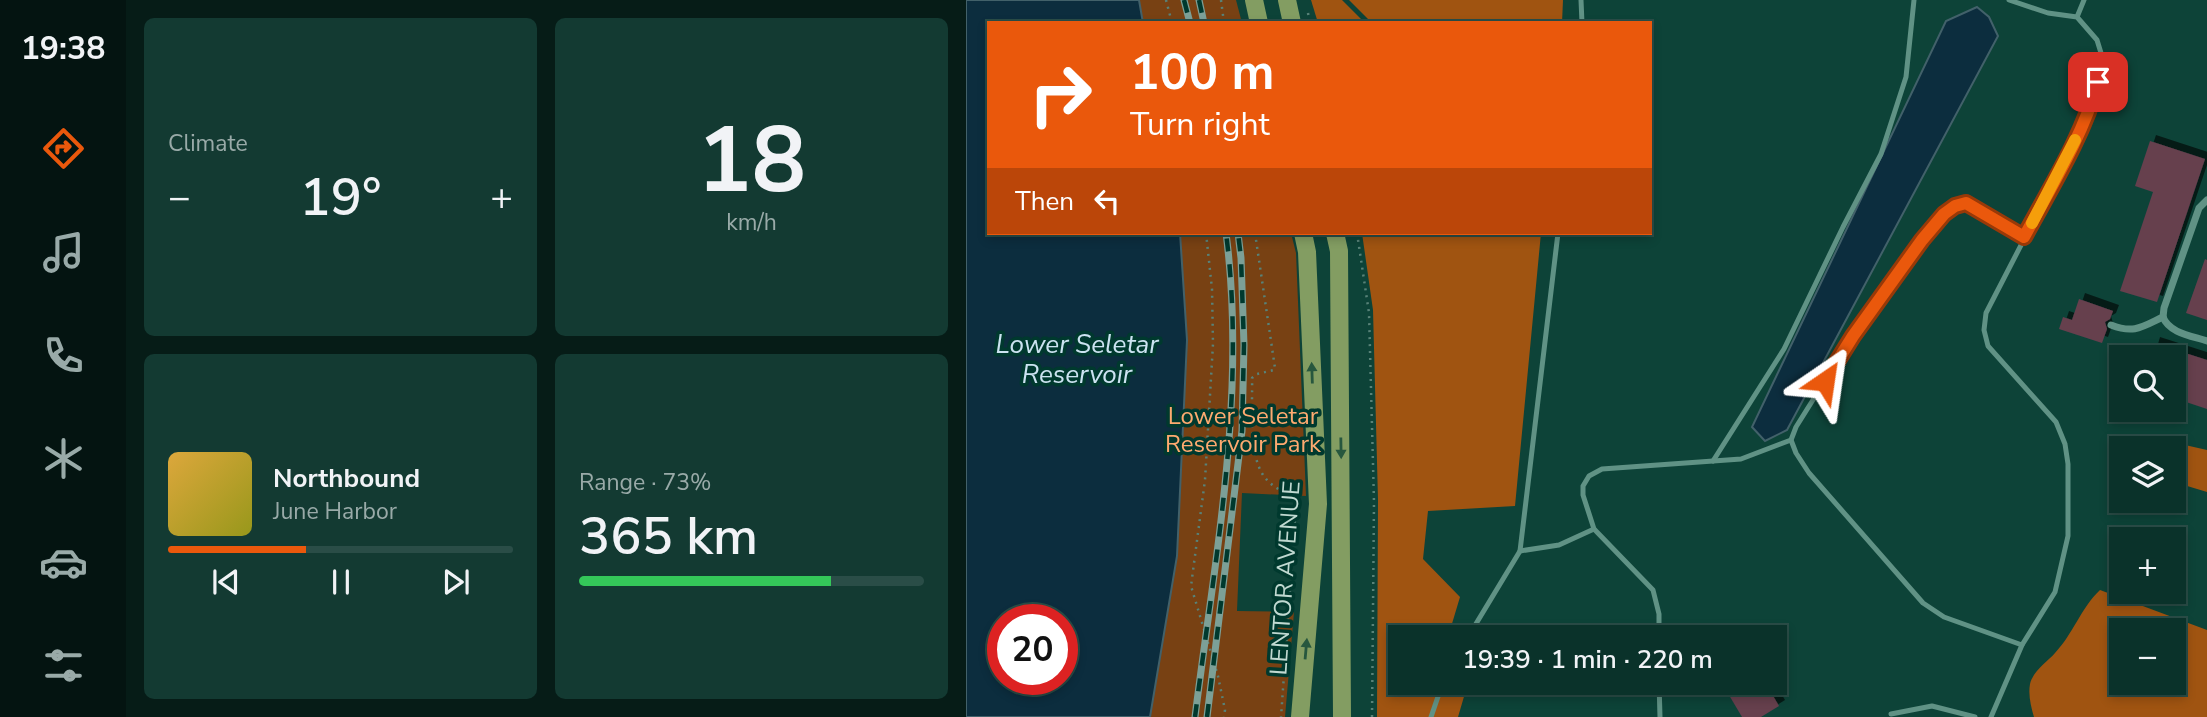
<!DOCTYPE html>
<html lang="en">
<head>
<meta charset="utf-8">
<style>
  body { margin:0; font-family:"Nunito Sans",sans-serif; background:#133a32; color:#f1f3f6; height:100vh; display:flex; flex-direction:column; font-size:26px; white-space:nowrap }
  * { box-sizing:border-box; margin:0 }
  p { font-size:23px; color:#99aaa8 }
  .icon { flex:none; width:38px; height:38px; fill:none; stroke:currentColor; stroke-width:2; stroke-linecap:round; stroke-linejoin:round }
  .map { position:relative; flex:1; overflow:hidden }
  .sheet { display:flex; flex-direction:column; gap:18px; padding:18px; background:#061c17; width:840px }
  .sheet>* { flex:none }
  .top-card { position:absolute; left:21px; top:21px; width:665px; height:214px; border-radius:0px; box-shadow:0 4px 10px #0003,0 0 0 2px #2a4d47; background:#ea580c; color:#fff; overflow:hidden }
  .fabs { position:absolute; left:1143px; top:345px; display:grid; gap:14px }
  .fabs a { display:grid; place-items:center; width:77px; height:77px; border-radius:0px; background:#0a322a; box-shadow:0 4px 10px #0003,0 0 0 2px #2a4d47; font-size:35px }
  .speed { position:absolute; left:21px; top:604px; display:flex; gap:14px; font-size:35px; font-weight:700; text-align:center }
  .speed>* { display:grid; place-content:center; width:91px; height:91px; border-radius:50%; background:#0a322a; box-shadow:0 4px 10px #0003,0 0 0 2px #2a4d47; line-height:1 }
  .speed .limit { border:10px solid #d22; background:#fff; color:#111 }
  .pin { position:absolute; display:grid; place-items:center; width:60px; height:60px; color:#fff; margin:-30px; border-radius:14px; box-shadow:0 4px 10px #0006 }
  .me { position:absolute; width:77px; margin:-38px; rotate:32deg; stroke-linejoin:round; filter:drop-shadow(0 0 5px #0008) }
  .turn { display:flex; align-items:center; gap:24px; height:147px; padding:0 28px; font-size:32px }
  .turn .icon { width:91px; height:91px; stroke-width:2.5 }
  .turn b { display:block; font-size:49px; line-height:60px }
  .then { display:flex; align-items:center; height:66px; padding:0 28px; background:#0003; gap:14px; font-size:26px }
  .big { font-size:52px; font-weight:600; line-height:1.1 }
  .sheet .card { flex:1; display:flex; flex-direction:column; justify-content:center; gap:10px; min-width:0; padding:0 24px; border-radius:10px; background:#133a32 }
  .sheet .dial { align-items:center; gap:0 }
  .dial b { font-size:91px; line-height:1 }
  .song { display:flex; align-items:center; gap:21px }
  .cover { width:84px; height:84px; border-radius:10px; background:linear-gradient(135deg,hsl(40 70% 55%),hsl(60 70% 35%)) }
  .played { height:7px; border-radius:4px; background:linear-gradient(90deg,#ea580c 40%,#2a4d47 40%) }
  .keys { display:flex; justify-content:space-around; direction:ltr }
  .heat { display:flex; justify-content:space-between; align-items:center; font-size:38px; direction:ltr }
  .charge { height:10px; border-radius:5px; background:linear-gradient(90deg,#34c759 73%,#2a4d47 0) }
  .sheet .tiles { flex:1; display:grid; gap:18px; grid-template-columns:repeat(2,1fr) }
  .trip { position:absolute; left:422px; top:625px; width:399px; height:70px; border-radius:0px; background:#0a322a; box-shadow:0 4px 10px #0003,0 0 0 2px #2a4d47; font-weight:600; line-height:70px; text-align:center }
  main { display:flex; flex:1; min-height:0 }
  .tab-bar { display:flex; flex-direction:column; width:126px; justify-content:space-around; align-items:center; background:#041411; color:#99aaa8 }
  .tab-bar .icon { width:49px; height:49px }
  .tab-bar .current { color:#ea580c }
  .tab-bar b { font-size:32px; color:#f1f3f6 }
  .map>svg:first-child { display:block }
  .green { fill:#784113 }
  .forest { fill:#a05411; fill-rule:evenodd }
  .water { fill:#0c2d3e; stroke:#42616a; stroke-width:2; fill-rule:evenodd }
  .building { fill:#663f4e; filter:url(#shadow) }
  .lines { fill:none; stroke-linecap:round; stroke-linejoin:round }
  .path { stroke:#588278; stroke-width:2.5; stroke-dasharray:2 5; stroke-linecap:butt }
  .lane { stroke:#609285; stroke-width:5 }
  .street { stroke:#609285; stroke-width:7 }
  .primary { stroke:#839d62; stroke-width:18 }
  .rail-casing { stroke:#7ca097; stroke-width:7 }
  .rail { stroke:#00392e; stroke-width:4.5; stroke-dasharray:13; stroke-linecap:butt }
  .oneway { fill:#27573e }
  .route-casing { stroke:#983908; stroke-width:18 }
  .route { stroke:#ea580c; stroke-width:12 }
  .slow { stroke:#f59e0b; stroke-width:12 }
  .labels { text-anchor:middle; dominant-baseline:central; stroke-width:7; stroke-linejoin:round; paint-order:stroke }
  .park-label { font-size:24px; fill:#fdaa70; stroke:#00392e }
  .street-label { font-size:24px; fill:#c0d9d1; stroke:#00392e }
  .water-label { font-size:26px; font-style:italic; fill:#cce3f1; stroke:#00392e }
</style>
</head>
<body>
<main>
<nav class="tab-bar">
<b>19:38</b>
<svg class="icon current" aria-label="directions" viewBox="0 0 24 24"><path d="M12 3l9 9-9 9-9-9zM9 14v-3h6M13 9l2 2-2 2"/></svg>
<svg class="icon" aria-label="music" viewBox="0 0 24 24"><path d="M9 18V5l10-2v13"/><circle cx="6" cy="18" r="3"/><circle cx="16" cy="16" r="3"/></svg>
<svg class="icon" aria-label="phone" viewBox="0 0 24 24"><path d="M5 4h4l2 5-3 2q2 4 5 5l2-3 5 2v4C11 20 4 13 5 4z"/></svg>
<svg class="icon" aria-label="climate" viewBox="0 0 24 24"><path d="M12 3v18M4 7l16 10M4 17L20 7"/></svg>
<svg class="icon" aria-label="car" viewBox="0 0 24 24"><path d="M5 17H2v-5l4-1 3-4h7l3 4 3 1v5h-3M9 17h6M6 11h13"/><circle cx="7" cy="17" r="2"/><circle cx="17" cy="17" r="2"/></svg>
<svg class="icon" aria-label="filters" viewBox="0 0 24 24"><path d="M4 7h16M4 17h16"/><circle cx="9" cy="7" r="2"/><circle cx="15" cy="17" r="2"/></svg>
</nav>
<section class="sheet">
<div class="tiles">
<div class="card"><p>Climate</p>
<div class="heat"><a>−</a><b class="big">19°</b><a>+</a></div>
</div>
<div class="card dial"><b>18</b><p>km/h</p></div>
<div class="card">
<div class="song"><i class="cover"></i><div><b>Northbound</b><p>June Harbor</p></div></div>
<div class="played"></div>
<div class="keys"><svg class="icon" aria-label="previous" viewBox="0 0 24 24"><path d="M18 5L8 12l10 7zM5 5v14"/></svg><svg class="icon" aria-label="pause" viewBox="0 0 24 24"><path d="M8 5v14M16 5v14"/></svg><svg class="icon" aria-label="next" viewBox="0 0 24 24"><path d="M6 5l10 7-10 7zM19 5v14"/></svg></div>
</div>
<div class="card"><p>Range · 73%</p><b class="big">365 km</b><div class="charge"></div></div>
</div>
</section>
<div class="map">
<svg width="1241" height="717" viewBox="0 0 1241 717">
  <defs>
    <filter id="shadow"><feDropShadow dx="6" dy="-6" stdDeviation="0" flood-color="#0009"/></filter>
  </defs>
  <rect width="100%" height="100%" fill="#0d4338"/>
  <g class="green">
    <path d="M173,0h97l6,23h-99z"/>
    <path d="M214,233h111l5,20 10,243 -64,-3 -5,118 57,1 -9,105h-135l27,-161 10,-216z"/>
  </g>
  <g class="forest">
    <path d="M345,0h31l23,23h-47z"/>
    <path d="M383,0h214l-1,23h-190z"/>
    <path d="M396,233h179l-26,273 -87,5 -5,48 37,38 -12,40h-48v45l68,1 -10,34h-81l1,-217 -5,-190z"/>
    <path d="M1188,434l31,11 22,5v42l-33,-10v-34h-15z"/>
    <path d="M1134,590l107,40v87h-173c-3,-10 -6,-22 -4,-33 3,-13 17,-22 25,-31 18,-19 26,-45 45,-63zM1208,630v52h-53v-52z"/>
  </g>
  <g class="water">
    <path d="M0,0h173l4,23h-154v210h191l7,107 -10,216 -27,161h-184zM37,620h59v59h-59z"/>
    <path d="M1011,7l12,10 9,19 -211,394 -22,11 -13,-14 194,-406z"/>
  </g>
  <g class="building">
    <path d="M1184,141l55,18 -48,143 -37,-11 33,-99 -18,-6z"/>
    <path d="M1239,259l2,1v60l-21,-7z"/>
    <path d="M1113,299l34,12 -3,8 -5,3 2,7 -5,14 -43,-14 4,-12 9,3z"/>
    <path d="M1188,343l53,17v49l-33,-11v-41h-24z"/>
    <path d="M772,682h27l14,24 -18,11h-19l-16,-27z"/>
  </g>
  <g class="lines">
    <g class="path">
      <path d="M200,0l6,23"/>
      <path d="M255,0l3,23"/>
      <path d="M342,13l2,10"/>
      <path d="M240,233l6,56 1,55 -8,136 -14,106 27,90 7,34 -1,7"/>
      <path d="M289,233l20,135 -1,2 -17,4 -5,4c1,28 -5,81 15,102 9,10 23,13 29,25l-15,212"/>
      <path d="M391,233l12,80 5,189 -2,215"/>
    </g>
    <g class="lane">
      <path d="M615,0l1,23"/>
      <path d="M1111,17l7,-17"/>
      <path d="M747,461l71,-112 59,-122 38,-73 25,-77 8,-77"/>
      <path d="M554,551l39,-6 35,-16"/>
      <path d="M502,637l52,-86 38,-318"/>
      <path d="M693,637v-23l-6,-24 -59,-61 -11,-34v-9l6,-10 13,-7 139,-10 50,-19"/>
      <path d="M1056,645l-78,-28 -21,-14 -114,-130 -13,-20 -5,-13 5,-13 57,-91 69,-96 22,-26 11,-8 11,-3 58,35"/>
      <path d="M693,682l1,35"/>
      <path d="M925,714l41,-8 43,11"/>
      <path d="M465,717l12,-35"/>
      <path d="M1025,717l31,-72 33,-53 13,-56v-72l-3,-20 -9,-22 -68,-76 -4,-16 2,-17 81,-157 27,-60 9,-28 -2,-15 -4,-13 -20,-23 -29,-4 -39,-13"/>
    </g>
    <g class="street">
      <path d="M1197,317l1,-9 35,-100 8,-8"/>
      <path d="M1197,317c6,16 29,19 44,24"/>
      <path d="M1145,325c23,9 31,2 52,-8"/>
    </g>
    <g class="primary">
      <path d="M288,0l5,23"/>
      <path d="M321,0l5,23"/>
      <path d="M369,233l4,18 3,466"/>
      <path d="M334,717l18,-213 -11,-252 -4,-19"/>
    </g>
    <g class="rail-casing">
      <g id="rail">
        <path d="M218,0l6,23"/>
        <path d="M233,0l5,23"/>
        <path d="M229,717c20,-160 52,-323 31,-484"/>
        <path d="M241,717l35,-286 2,-86 -3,-87 -3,-25"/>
      </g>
    </g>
    <use href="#rail" class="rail"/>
  </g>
  <defs><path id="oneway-solid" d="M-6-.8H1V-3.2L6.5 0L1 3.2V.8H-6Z" transform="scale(1.75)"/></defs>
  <g class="oneway">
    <use href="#oneway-solid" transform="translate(346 373) rotate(-92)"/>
    <use href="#oneway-solid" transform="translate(375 448) rotate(89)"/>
    <use href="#oneway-solid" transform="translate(340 649) rotate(-85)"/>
  </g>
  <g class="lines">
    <g class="route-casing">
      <path id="route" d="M859,381l28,-45 69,-96 22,-26 11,-8 11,-3 58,34c27,-50 59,-101 74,-155"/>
    </g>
    <use href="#route" class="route"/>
    <path class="slow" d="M1066,223l43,-83"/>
  </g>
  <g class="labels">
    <g class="park-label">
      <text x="277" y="416">Lower Seletar<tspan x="277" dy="28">Reservoir Park</tspan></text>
    </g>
    <g class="street-label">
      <text transform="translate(319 578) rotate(-86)">LENTOR AVENUE</text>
    </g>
    <g class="water-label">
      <text x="111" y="344">Lower Seletar<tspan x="111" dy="30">Reservoir</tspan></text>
    </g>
  </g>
</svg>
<div class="fabs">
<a><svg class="icon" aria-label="search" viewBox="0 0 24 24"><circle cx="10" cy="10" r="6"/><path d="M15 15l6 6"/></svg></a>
<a><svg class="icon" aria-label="layers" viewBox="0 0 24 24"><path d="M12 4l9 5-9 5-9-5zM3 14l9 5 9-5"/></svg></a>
<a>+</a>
<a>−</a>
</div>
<div class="speed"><div class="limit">20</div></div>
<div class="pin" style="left:1132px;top:82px;background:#d93025"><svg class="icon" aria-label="arrive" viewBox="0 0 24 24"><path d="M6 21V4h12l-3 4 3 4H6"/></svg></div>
<svg class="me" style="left:859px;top:381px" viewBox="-20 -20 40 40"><path d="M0-17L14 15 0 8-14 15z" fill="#ea580c" stroke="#fff" stroke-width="4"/></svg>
<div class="trip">19:39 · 1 min · 220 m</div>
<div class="top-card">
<div class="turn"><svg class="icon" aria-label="right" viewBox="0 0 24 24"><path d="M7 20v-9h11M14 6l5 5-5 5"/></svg><div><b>100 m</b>Turn right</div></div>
<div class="then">Then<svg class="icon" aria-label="left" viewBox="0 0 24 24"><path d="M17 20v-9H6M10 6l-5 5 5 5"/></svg></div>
</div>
</div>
</main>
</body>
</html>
